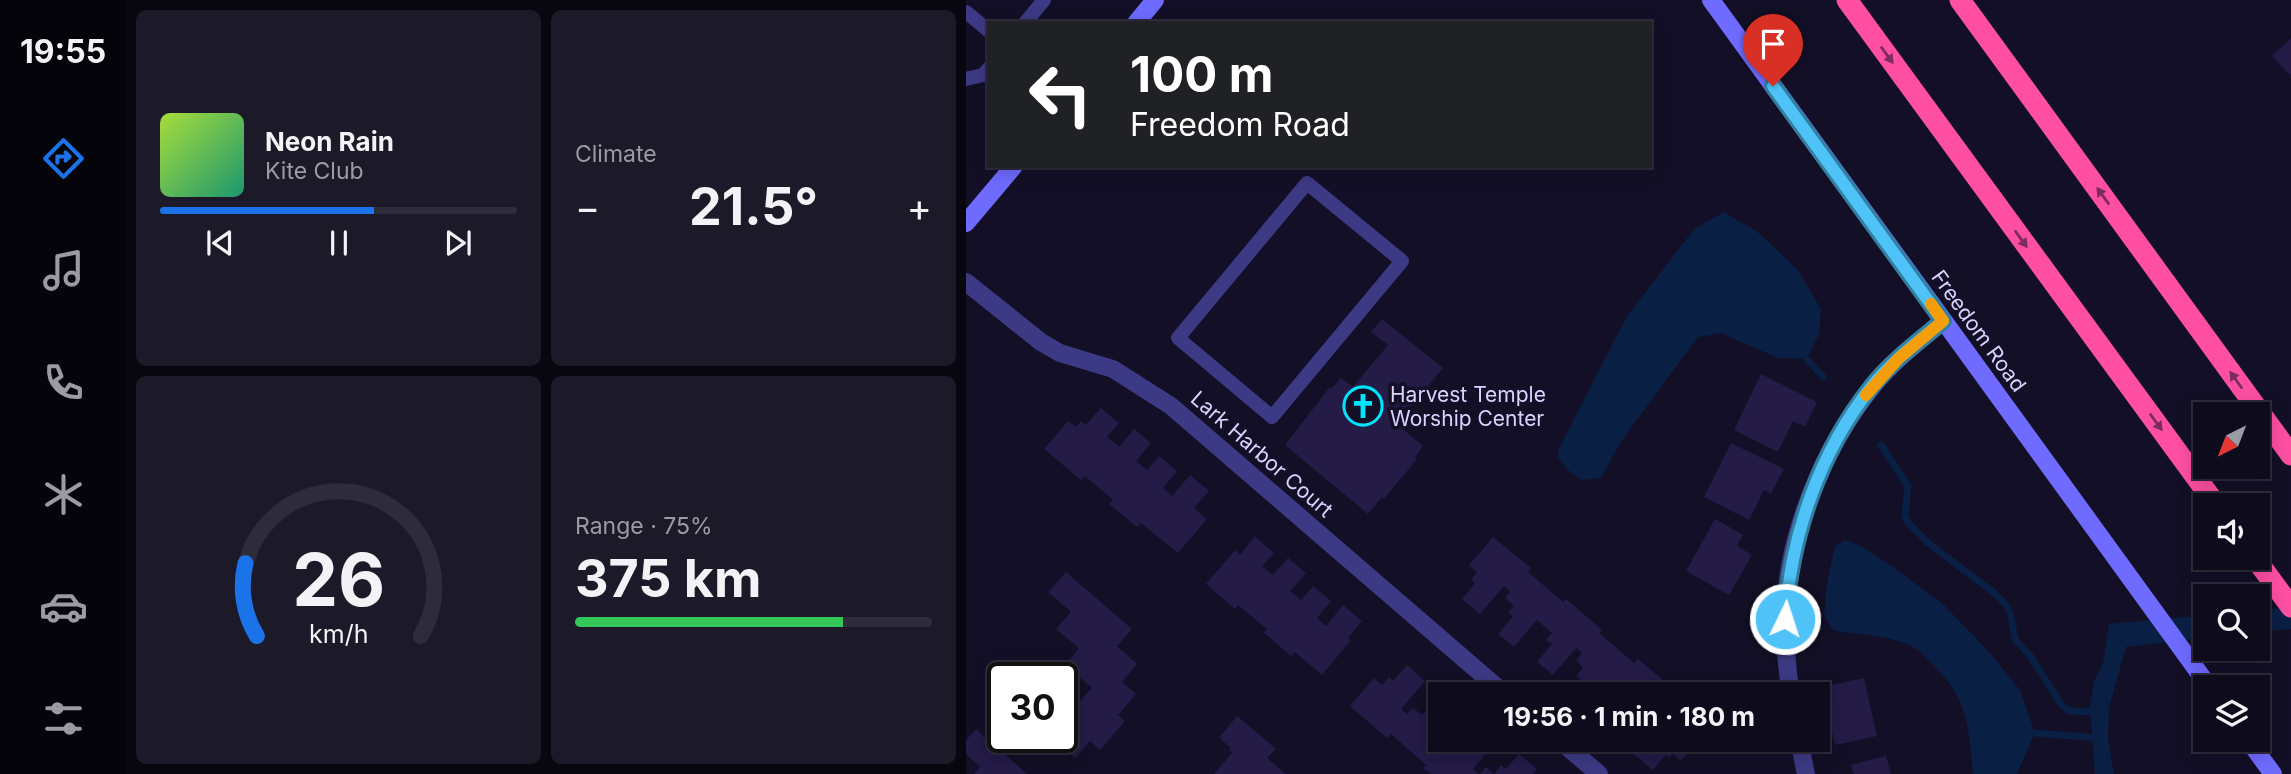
<!DOCTYPE html>
<html lang="en">
<head>
<meta charset="utf-8">
<style>
  body { margin:0; font-family:Inter,sans-serif; background:#1c1929; color:#f1f3f6; height:100vh; display:flex; flex-direction:column; font-size:26px; white-space:nowrap }
  * { box-sizing:border-box; margin:0 }
  p { font-size:23px; color:#9b9ba3 }
  .icon { flex:none; width:38px; height:38px; fill:none; stroke:currentColor; stroke-width:2; stroke-linecap:round; stroke-linejoin:round }
  .map { position:relative; flex:1; overflow:hidden }
  .drawer { display:flex; flex-direction:column; gap:10px; padding:10px; background:#08060f; width:840px }
  .drawer>* { flex:none }
  .top-card { position:absolute; left:21px; top:21px; width:665px; height:147px; border-radius:0px; box-shadow:0 4px 18px #0003,0 0 0 2px #2e2b3b; background:#202124; color:#fff; overflow:hidden }
  .needle { width:46px; rotate:222deg }
  .tools { position:absolute; left:1227px; top:402px; display:grid; gap:14px }
  .tools a { display:grid; place-items:center; width:77px; height:77px; border-radius:0px; background:#0e0b1c; box-shadow:0 4px 18px #0003,0 0 0 2px #2e2b3b; font-size:35px }
  .speed { position:absolute; left:21px; top:662px; display:flex; gap:14px; font-size:35px; font-weight:700; text-align:center }
  .speed>* { display:grid; place-content:center; width:91px; height:91px; border-radius:50%; background:#0e0b1c; box-shadow:0 4px 18px #0003,0 0 0 2px #2e2b3b; line-height:1 }
  .speed .limit { border:4px solid #111; border-radius:10px; background:#fff; color:#111 }
  .pin { position:absolute; display:grid; place-items:center; width:60px; height:60px; color:#fff; margin:-72px -30px; border-radius:50% 50% 50% 0; rotate:-45deg; box-shadow:0 0 7px #0007 }
  .pin .icon { rotate:45deg }
  .me { position:absolute; width:77px; margin:-38px; rotate:4deg; stroke-linejoin:round; filter:drop-shadow(0 0 5px #0008) }
  .turn { display:flex; align-items:center; gap:24px; height:147px; padding:0 28px; font-size:32px }
  .turn .icon { width:91px; height:91px; stroke-width:2.5 }
  .turn b { display:block; font-size:49px; line-height:60px }
  .big { font-size:52px; font-weight:700; line-height:1.1 }
  .drawer .tile { flex:1; display:flex; flex-direction:column; justify-content:center; gap:10px; min-width:0; padding:0 24px; border-radius:10px; background:#1c1929 }
  .drawer .dial { align-items:center; gap:0 }
  .dial svg { height:182px; overflow:visible; fill:none; stroke:#2e2b3b; stroke-width:7; stroke-linecap:round; text-anchor:middle }
  .dial text { fill:#f1f3f6; stroke:none }
  .song { display:flex; align-items:center; gap:21px }
  .cover { width:84px; height:84px; border-radius:10px; background:linear-gradient(135deg,hsl(80 70% 55%),hsl(160 70% 35%)) }
  .played { height:7px; border-radius:4px; background:linear-gradient(90deg,#1a73e8 60%,#2e2b3b 60%) }
  .keys { display:flex; justify-content:space-around; direction:ltr }
  .heat { display:flex; justify-content:space-between; align-items:center; font-size:38px; direction:ltr }
  .charge { height:10px; border-radius:5px; background:linear-gradient(90deg,#34c759 75%,#2e2b3b 0) }
  .drawer .tiles { flex:1; display:grid; gap:10px; grid-template-columns:repeat(2,1fr) }
  .trip { position:absolute; left:462px; top:682px; width:402px; height:70px; border-radius:0px; background:#0e0b1c; box-shadow:0 4px 18px #0003,0 0 0 2px #2e2b3b; font-weight:700; line-height:70px; text-align:center }
  main { display:flex; flex:1; min-height:0 }
  .menu { display:flex; flex-direction:column; width:126px; justify-content:space-around; align-items:center; background:#06040b; color:#9b9ba3 }
  .menu .icon { width:49px; height:49px }
  .menu .current { color:#1a73e8 }
  .menu b { font-size:32px; color:#f1f3f6 }
  .map>svg:first-child { display:block }
  .water { fill:#0a1f44 }
  .lines { fill:none; stroke-linecap:round; stroke-linejoin:round }
  .stream { stroke:#0a1f44; stroke-width:7 }
  .building { fill:#241b47 }
  .lane { stroke:#3d3a85; stroke-width:14 }
  .street { stroke:#3d3a85; stroke-width:18 }
  .secondary { stroke:#6f6bff; stroke-width:18 }
  .highway { stroke:#ff4fa3; stroke-width:21 }
  .oneway { fill:#7d2c5e }
  .route-casing { stroke:#337fa1; stroke-width:18 }
  .route { stroke:#4fc3f7; stroke-width:12 }
  .slow { stroke:#f59e0b; stroke-width:12 }
  .labels { text-anchor:middle; dominant-baseline:central; stroke-width:7; stroke-linejoin:round; paint-order:stroke }
  .street-label { font-size:21px; fill:#d9d4ff; stroke:#130f26 }
  .poi-label { font-size:21px; fill:#d9d4ff; stroke:#130f26; text-anchor:start }
</style>
</head>
<body>
<main>
<nav class="menu">
<b>19:55</b>
<svg class="icon current" aria-label="directions" viewBox="0 0 24 24"><path d="M12 3l9 9-9 9-9-9zM9 14v-3h6M13 9l2 2-2 2"/></svg>
<svg class="icon" aria-label="music" viewBox="0 0 24 24"><path d="M9 18V5l10-2v13"/><circle cx="6" cy="18" r="3"/><circle cx="16" cy="16" r="3"/></svg>
<svg class="icon" aria-label="phone" viewBox="0 0 24 24"><path d="M5 4h4l2 5-3 2q2 4 5 5l2-3 5 2v4C11 20 4 13 5 4z"/></svg>
<svg class="icon" aria-label="climate" viewBox="0 0 24 24"><path d="M12 3v18M4 7l16 10M4 17L20 7"/></svg>
<svg class="icon" aria-label="car" viewBox="0 0 24 24"><path d="M5 17H2v-5l4-1 3-4h7l3 4 3 1v5h-3M9 17h6M6 11h13"/><circle cx="7" cy="17" r="2"/><circle cx="17" cy="17" r="2"/></svg>
<svg class="icon" aria-label="filters" viewBox="0 0 24 24"><path d="M4 7h16M4 17h16"/><circle cx="9" cy="7" r="2"/><circle cx="15" cy="17" r="2"/></svg>
</nav>
<section class="drawer">
<div class="tiles">
<div class="tile">
<div class="song"><i class="cover"></i><div><b>Neon Rain</b><p>Kite Club</p></div></div>
<div class="played"></div>
<div class="keys"><svg class="icon" aria-label="previous" viewBox="0 0 24 24"><path d="M18 5L8 12l10 7zM5 5v14"/></svg><svg class="icon" aria-label="pause" viewBox="0 0 24 24"><path d="M8 5v14M16 5v14"/></svg><svg class="icon" aria-label="next" viewBox="0 0 24 24"><path d="M6 5l10 7-10 7zM19 5v14"/></svg></div>
</div>
<div class="tile"><p>Climate</p>
<div class="heat"><a>−</a><b class="big">21.5°</b><a>+</a></div>
</div>
<div class="tile dial"><svg viewBox="0 0 100 80">
<path d="M14 69A42 42 0 1 1 86 69"/>
<path d="M14 69A42 42 0 0 1 9 37" stroke="#1a73e8"/>
<text x="50" y="56" font-size="32" font-weight="700">26</text>
<text x="50" y="72" font-size="11">km/h</text>
</svg></div>
<div class="tile"><p>Range · 75%</p><b class="big">375 km</b><div class="charge"></div></div>
</div>
</section>
<div class="map">
<svg width="1325" height="774" viewBox="0 0 1325 774">
  <rect width="100%" height="100%" fill="#130f26"/>
  <g class="water">
    <path d="M758,212l35,21 38,36 24,40 -2,25 -12,25 -29,-1 -58,-25 -22,4 -78,106 -19,35 -20,2 -13,-10 -10,-13 1,-9 68,-132 68,-88z"/>
    <path d="M879,540l16,6 29,19 53,39 48,50 29,36 15,43 -18,41h-44c-4,-47 -5,-75 -40,-109 -6,-6 -13,-15 -20,-18 -25,-13 -54,-11 -80,-17l-9,-14 3,-33 8,-37z"/>
    <path d="M1325,607v22l-33,3v-22z"/>
    <path d="M1239,615v23l-79,9 -17,60 -1,31 6,36h-19l-5,-67 4,-25 9,-19 6,-39z"/>
  </g>
  <g class="lines">
    <g class="stream">
      <path d="M841,359l16,18"/>
      <path d="M915,445l27,41 -3,30 4,8 18,18 66,50 12,12 5,8 5,27 16,18 30,47 8,7 29,1"/>
      <path d="M1069,733l64,5"/>
    </g>
  </g>
  <g class="building">
    <path d="M1325,38v38l-19,-20z"/>
    <path d="M416,319l61,49 -46,56 26,22 -8,11 2,2 -33,40 -2,-2 -14,17 -83,-69 45,-58 2,1 9,-10 12,9 35,-42 -17,-13z"/>
    <path d="M795,374l56,28 -12,25 -12,-6 -15,31 -44,-22z"/>
    <path d="M135,408l18,15 -12,14 12,10 15,-18 17,14 -15,18 11,9 12,-14 18,15 -14,17 9,8 18,-21 19,16 -15,17 13,11 -29,34 -37,-30 -4,4 -28,-23 4,-4 -28,-24 -4,4 -37,-31 24,-28 8,6 5,-6 5,4z"/>
    <path d="M765,443l53,26 -13,25 -7,-4 -15,30 -45,-23z"/>
    <path d="M749,519l28,16 -6,11 15,9 -23,40 -43,-24z"/>
    <path d="M289,536l19,17 -12,13 11,9 15,-17 18,15 -16,18 11,9 12,-14 18,15 -14,17 9,8 17,-21 19,16 -14,17 3,2 -29,35 -27,-23 -4,4 -27,-23 3,-4 -29,-24 -3,4 -29,-25 29,-34 5,5z"/>
    <path d="M527,537l38,31 -3,4 35,30 3,-3 36,31 -3,3 35,30 4,-4 37,31 -4,5h-48l-14,-12 -11,12h-29l12,-15 -5,-4 7,-9 -7,-6 6,-8 -6,-5 -23,27 -16,-13 15,-18 -6,-4 6,-7 -15,-13 -23,27 -16,-13 15,-18 -5,-4 6,-6 -9,-8 5,-6 -6,-6 -24,28 -18,-15 13,-16 -4,-3 6,-8 -8,-7z"/>
    <path d="M100,572l66,57 -15,17 20,18 -15,18 14,12 -18,21 7,6 -25,29 -10,-9 -15,17 -25,-21h12v-46l3,-3 15,13 12,-13 -27,-23 14,-17 -23,-19 15,-17 -23,-20z"/>
    <path d="M441,665l18,16 -24,28 6,5 6,-6 9,7 5,-6 4,3 9,-10v38h5l9,8 6,-7 5,4 5,-5h24l2,2 -23,27 6,5h-48l-8,-6 3,-3 -35,-31 -4,4 -37,-32 24,-28 8,7 7,-8 4,4z"/>
    <path d="M898,678l13,58 -42,9 -13,-58z"/>
    <path d="M271,716l39,33 -9,9 19,16h-72l18,-21 -3,-3 2,-2 -12,-10z"/>
    <path d="M10,729l51,45h-53l6,-7 -14,-13v-14z"/>
    <path d="M679,740h53l-17,21 -8,-7 -4,4 -3,-3 -13,15 -19,-16z"/>
    <path d="M553,754l18,15 -4,5h-53l6,-7 8,7 7,-9 5,4z"/>
    <path d="M920,756l5,18h-37l-3,-9z"/>
  </g>
  <g class="lines">
    <g class="lane">
      <path d="M0,12l23,19"/>
      <path d="M59,23l19,-23"/>
      <path d="M0,79l17,-4 6,-7"/>
      <path d="M341,183l95,78 -130,156 -94,-79z"/>
    </g>
    <g class="street">
      <path d="M0,282l75,60 19,11 53,16 58,37 335,289"/>
      <path d="M825,695c-6,-39 -9,-78 -3,-117 10,-67 42,-140 85,-192 20,-25 46,-45 70,-65"/>
      <path d="M593,740l40,34"/>
      <path d="M833,740l7,34"/>
    </g>
    <g class="secondary">
      <path d="M745,0l499,688"/>
      <path d="M170,23l19,-23"/>
      <path d="M0,223l48,-57"/>
      <path d="M1282,740l25,34"/>
    </g>
    <g class="highway">
      <path d="M881,0l370,506"/>
      <path d="M994,0l331,455"/>
      <path d="M1289,558l36,49"/>
    </g>
  </g>
  <defs><path id="oneway-solid" d="M-6-.8H1V-3.2L6.5 0L1 3.2V.8H-6Z" transform="scale(1.75)"/></defs>
  <g class="oneway">
    <use href="#oneway-solid" transform="translate(921 55) rotate(54)"/>
    <use href="#oneway-solid" transform="translate(1137 196) rotate(-126)"/>
    <use href="#oneway-solid" transform="translate(1055 239) rotate(54)"/>
    <use href="#oneway-solid" transform="translate(1270 380) rotate(-126)"/>
    <use href="#oneway-solid" transform="translate(1190 422) rotate(54)"/>
  </g>
  <g class="lines">
    <g class="route-casing">
      <path id="route" d="M807,86l170,235c-24,20 -51,40 -71,65 -53,67 -81,149 -87,233"/>
    </g>
    <use href="#route" class="route"/>
    <path class="slow" d="M900,395l32,-36 45,-38 -12,-17"/>
  </g>
  <defs>
    <g id="church-ring" transform="scale(2.0125)"><circle r="9.5" fill="#130f26" stroke="#00e5ff" stroke-width="1.5"/><path d="M-1.2-6h2.4v3.5h3.3v2.4h-3.3V6h-2.4V-.1h-3.3v-2.4h3.3Z" fill="#00e5ff"/></g>
  </defs>
  <g fill-rule="evenodd">
    <use href="#church-ring" x="397" y="406"/>
  </g>
  <g class="labels">
    <g class="street-label">
      <text transform="translate(1013 331) rotate(54)">Freedom Road</text>
      <text transform="translate(296 454) rotate(41)">Lark Harbor Court</text>
    </g>
    <g class="poi-label">
      <text x="424" y="394">Harvest Temple<tspan x="424" dy="24">Worship Center</tspan></text>
    </g>
  </g>
</svg>
<div class="tools">
<a><svg class="needle" viewBox="-14 -14 28 28"><path d="M0-13l5 13h-10z" fill="#e53935"/><path d="M0 13l5-13h-10z" fill="#9b9ba3"/></svg></a>
<a><svg class="icon" aria-label="sound" viewBox="0 0 24 24"><path d="M4 9h4l5-4v14l-5-4H4zM17 9q2 3 0 6"/></svg></a>
<a><svg class="icon" aria-label="search" viewBox="0 0 24 24"><circle cx="10" cy="10" r="6"/><path d="M15 15l6 6"/></svg></a>
<a><svg class="icon" aria-label="layers" viewBox="0 0 24 24"><path d="M12 4l9 5-9 5-9-5zM3 14l9 5 9-5"/></svg></a>
</div>
<div class="speed"><div class="limit">30</div></div>
<div class="pin" style="left:807px;top:86px;background:#d93025"><svg class="icon" aria-label="arrive" viewBox="0 0 24 24"><path d="M6 21V4h12l-3 4 3 4H6"/></svg></div>
<svg class="me" style="left:819px;top:619px" viewBox="-20 -20 40 40"><circle r="17" fill="#4fc3f7" stroke="#fff" stroke-width="3"/><path d="M0-11L8 9 0 5-8 9z" fill="#fff"/></svg>
<div class="trip">19:56 · 1 min · 180 m</div>
<div class="top-card">
<div class="turn"><svg class="icon" aria-label="left" viewBox="0 0 24 24"><path d="M17 20v-9H6M10 6l-5 5 5 5"/></svg><div><b>100 m</b>Freedom Road</div></div>
</div>
</div>
</main>
</body>
</html>
